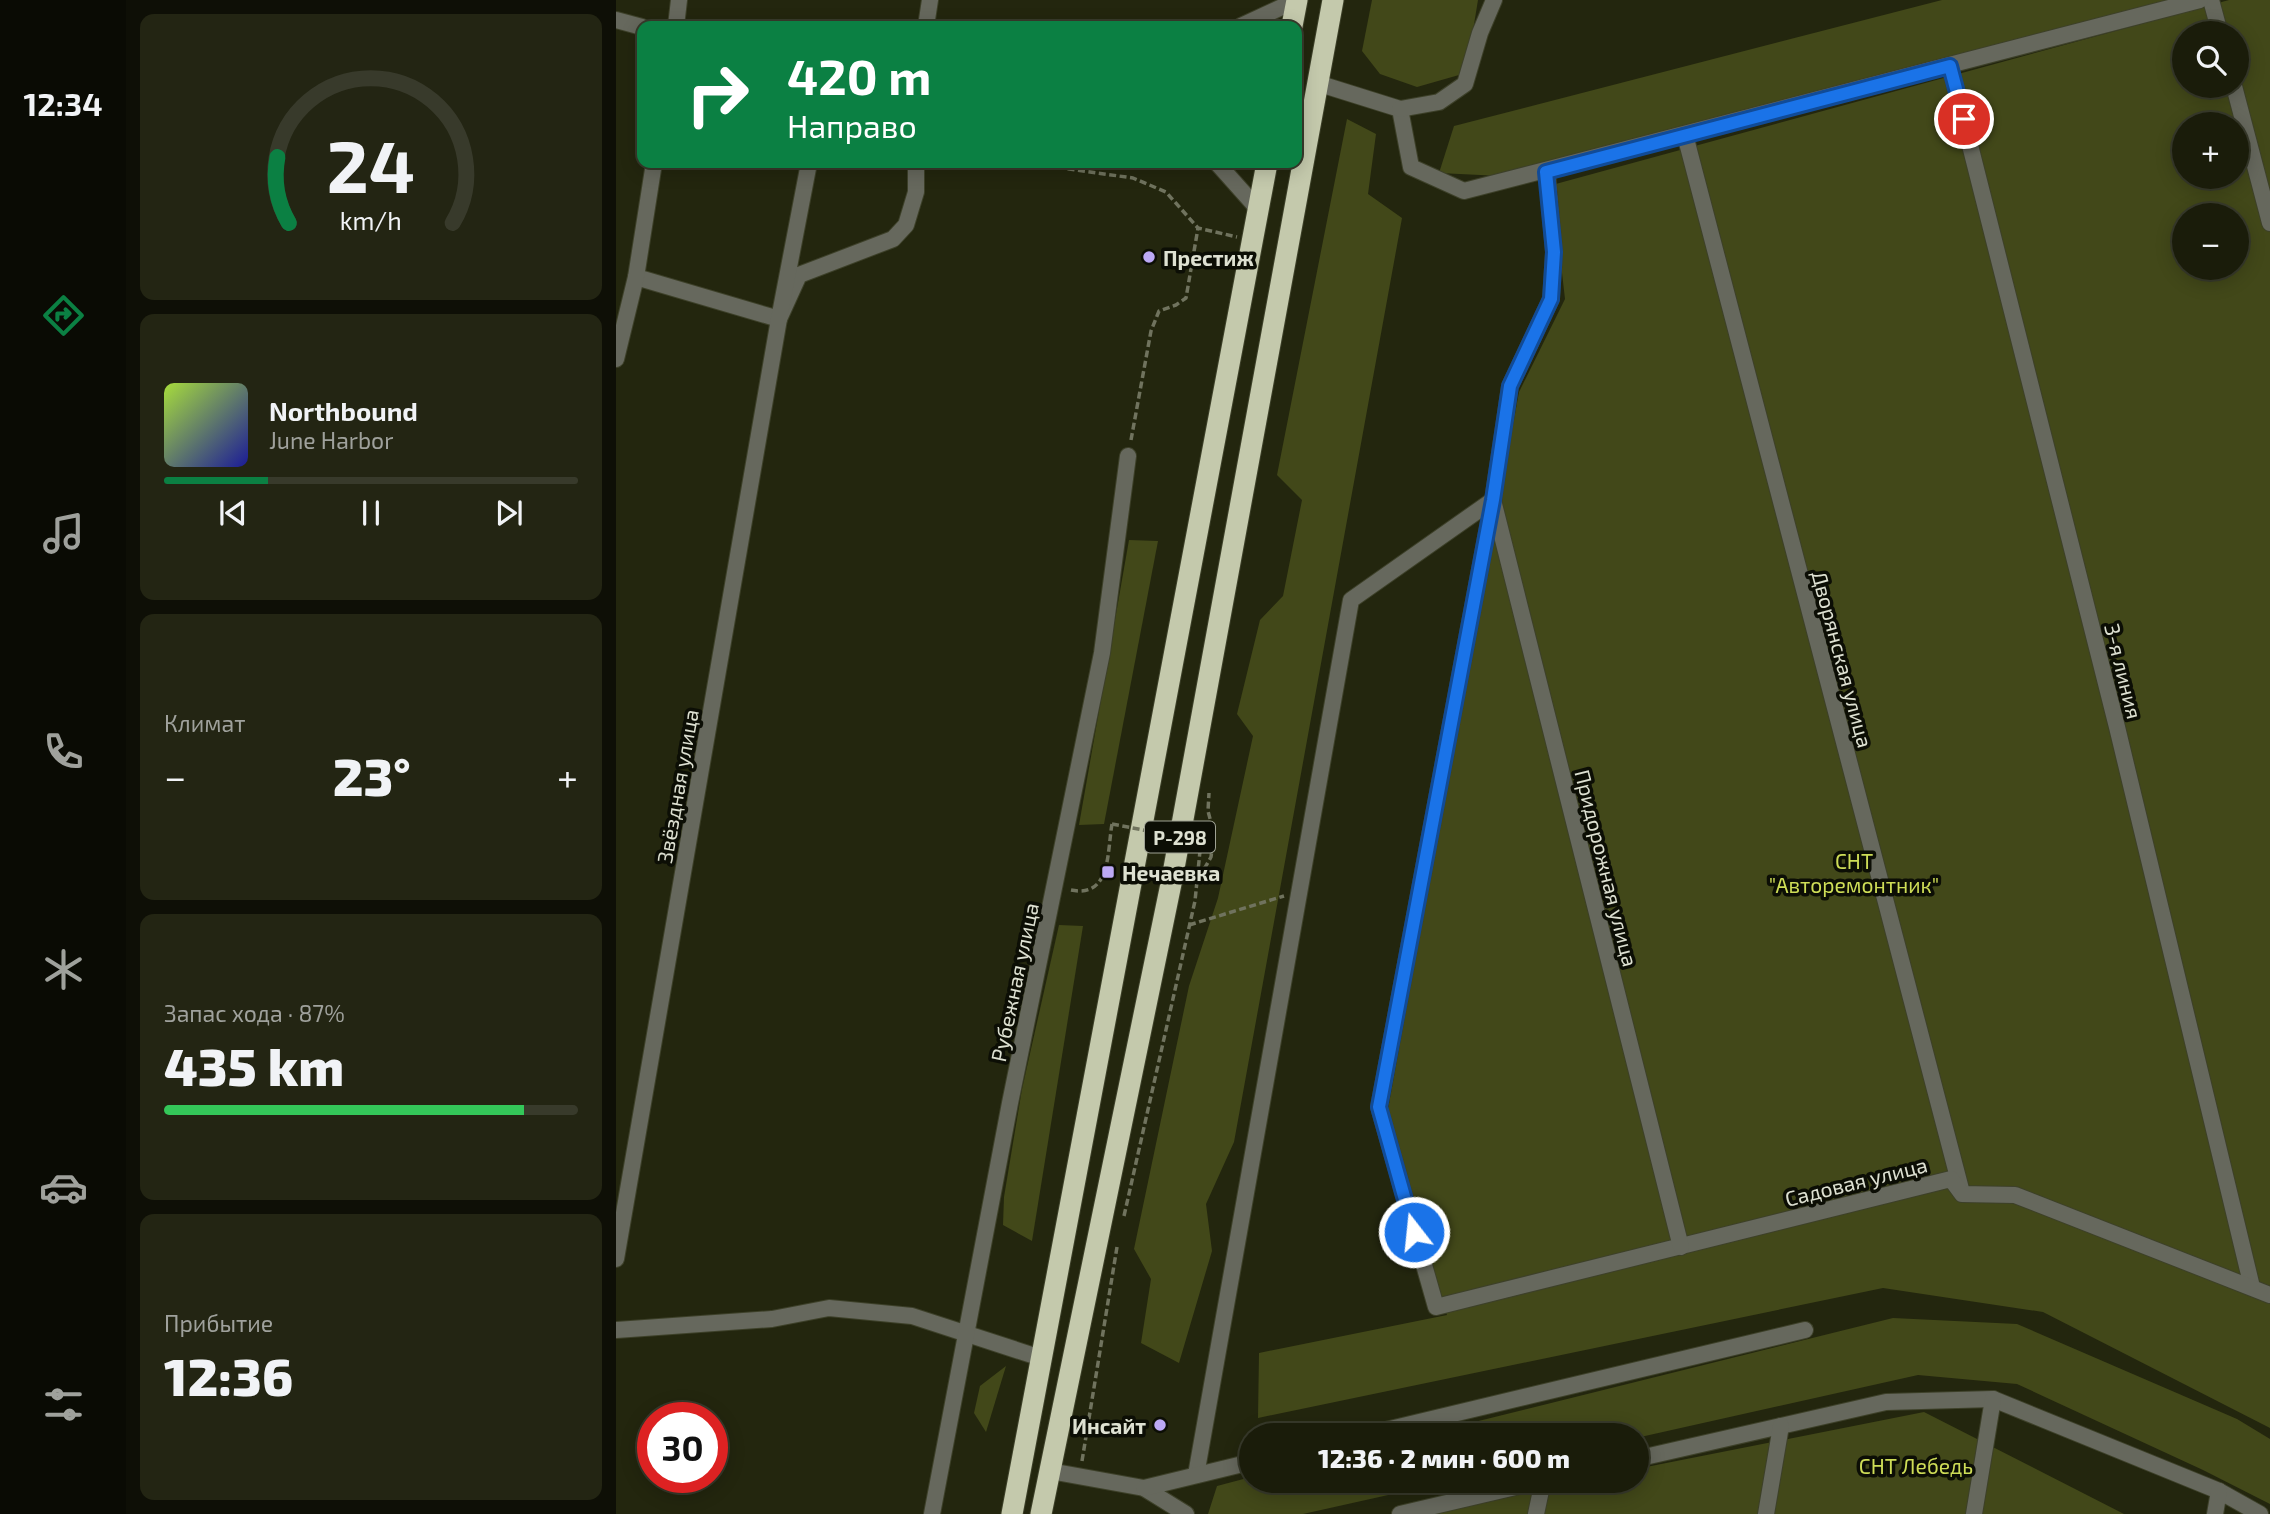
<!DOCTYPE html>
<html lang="ru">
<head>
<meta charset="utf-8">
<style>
  body { margin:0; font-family:"Exo 2",sans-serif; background:#232513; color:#f1f3f6; height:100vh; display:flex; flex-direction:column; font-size:26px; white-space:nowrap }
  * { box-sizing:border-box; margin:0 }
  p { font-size:23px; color:#9fa19c }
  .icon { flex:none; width:38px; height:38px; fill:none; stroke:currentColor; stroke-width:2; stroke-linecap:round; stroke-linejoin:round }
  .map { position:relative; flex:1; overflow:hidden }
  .side { display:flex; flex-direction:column; gap:14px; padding:14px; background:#0e0f06; width:490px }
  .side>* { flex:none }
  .guide { position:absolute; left:21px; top:21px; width:665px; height:147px; border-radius:14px; box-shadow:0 4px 18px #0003,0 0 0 2px #383a2b; background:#0b8043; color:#fff; overflow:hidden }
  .fabs { position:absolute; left:1556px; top:21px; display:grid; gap:14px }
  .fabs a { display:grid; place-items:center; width:77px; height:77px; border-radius:50%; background:#1a1c0a; box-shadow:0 4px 18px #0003,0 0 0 2px #383a2b; font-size:35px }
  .speed { position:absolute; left:21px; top:1402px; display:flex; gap:14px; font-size:35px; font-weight:700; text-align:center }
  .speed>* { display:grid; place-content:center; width:91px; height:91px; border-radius:50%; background:#1a1c0a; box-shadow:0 4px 18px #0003,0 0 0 2px #383a2b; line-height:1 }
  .speed .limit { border:10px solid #d22; background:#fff; color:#111 }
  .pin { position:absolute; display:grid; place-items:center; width:60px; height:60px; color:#fff; margin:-30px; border:4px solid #fff; border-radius:50%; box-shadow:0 2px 7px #0007 }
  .me { position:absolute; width:77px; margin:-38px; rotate:344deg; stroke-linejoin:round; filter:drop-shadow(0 0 5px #0008) }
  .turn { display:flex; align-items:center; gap:24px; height:147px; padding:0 35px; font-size:32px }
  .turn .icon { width:91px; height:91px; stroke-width:2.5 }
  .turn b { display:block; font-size:49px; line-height:60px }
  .big { font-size:52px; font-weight:800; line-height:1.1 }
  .side .card { flex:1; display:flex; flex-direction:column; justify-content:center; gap:10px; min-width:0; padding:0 24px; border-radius:14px; background:#232513 }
  .side .dial { align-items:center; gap:0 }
  .dial svg { height:182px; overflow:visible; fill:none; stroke:#383a2b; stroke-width:7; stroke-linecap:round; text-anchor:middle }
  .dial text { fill:#f1f3f6; stroke:none }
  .song { display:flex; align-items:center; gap:21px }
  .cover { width:84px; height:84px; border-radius:10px; background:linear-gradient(135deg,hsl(80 70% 55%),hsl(240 70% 35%)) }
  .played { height:7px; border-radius:4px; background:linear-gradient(90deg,#0b8043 25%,#383a2b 25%) }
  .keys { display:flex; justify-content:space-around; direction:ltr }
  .heat { display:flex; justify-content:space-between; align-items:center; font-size:38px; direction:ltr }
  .charge { height:10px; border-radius:5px; background:linear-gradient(90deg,#34c759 87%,#383a2b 0) }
  .trip { position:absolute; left:623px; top:1423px; width:410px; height:70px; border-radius:35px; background:#1a1c0a; box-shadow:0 4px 18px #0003,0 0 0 2px #383a2b; font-weight:800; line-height:70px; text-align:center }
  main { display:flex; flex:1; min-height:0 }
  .dock { display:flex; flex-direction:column; width:126px; justify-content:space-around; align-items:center; background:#0a0b04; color:#9fa19c }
  .dock .icon { width:49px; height:49px }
  .dock .active { color:#0b8043 }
  .dock b { font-size:32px; color:#f1f3f6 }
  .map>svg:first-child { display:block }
  .green { fill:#424819; fill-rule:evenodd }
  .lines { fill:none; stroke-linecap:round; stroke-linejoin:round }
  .minor-casing { stroke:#3d4029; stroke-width:18 }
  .highway-casing { stroke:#3d4029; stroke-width:23 }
  .path { stroke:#70735e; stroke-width:3.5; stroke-dasharray:7 3.5; stroke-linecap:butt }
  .minor { stroke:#66685d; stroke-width:16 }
  .highway { stroke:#c4c9ac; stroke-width:21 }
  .path-bridge { stroke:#70735e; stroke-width:3.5; stroke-dasharray:7 3.5; stroke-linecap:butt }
  .route-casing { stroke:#114b97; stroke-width:18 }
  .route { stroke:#1a73e8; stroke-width:12 }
  .poi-dot { fill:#bca9f5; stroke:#0c0e05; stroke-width:2.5 }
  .labels { text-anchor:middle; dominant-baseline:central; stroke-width:7; stroke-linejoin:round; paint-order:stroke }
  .shield { fill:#0c0e05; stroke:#9fa294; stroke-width:2 }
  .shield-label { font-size:19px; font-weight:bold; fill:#dee1d2 }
  .poi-label { font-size:21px; font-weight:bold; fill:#dee1d2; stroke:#0c0e05; text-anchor:start }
  .street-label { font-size:21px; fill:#dee1d2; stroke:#0c0e05 }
  .park-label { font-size:21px; fill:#cedd57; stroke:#0c0e05 }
</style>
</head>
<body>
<main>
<nav class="dock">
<b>12:34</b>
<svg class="icon active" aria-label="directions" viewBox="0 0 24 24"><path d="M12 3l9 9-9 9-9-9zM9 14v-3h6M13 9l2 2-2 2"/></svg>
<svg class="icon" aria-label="music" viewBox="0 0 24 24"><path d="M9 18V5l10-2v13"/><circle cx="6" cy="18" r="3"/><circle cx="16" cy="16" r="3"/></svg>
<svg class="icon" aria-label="phone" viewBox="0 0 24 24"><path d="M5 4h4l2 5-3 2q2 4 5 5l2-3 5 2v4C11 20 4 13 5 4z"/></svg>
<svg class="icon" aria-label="climate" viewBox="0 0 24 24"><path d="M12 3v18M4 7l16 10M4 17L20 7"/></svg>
<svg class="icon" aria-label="car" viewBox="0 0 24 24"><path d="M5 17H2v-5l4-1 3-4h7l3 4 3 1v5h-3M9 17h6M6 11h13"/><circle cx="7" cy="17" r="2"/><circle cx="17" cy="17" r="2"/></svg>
<svg class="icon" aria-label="filters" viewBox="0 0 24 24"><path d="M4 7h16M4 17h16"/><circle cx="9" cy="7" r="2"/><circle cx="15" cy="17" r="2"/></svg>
</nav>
<section class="side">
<div class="card dial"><svg viewBox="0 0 100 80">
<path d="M14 69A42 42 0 1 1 86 69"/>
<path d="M14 69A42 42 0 0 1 9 40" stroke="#0b8043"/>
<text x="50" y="56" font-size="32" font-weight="700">24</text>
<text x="50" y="72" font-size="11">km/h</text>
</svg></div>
<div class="card">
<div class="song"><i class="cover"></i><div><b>Northbound</b><p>June Harbor</p></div></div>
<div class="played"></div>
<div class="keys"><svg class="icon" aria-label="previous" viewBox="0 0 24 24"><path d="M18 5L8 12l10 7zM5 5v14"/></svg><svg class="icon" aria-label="pause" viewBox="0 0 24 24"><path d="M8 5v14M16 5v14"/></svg><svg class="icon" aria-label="next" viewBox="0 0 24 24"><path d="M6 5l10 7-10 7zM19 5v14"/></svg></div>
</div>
<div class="card"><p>Климат</p>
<div class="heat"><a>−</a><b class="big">23°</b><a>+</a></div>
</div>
<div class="card"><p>Запас хода · 87%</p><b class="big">435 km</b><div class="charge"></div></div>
<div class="card"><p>Прибытие</p><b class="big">12:36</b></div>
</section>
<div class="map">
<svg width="1654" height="1514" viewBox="0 0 1654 1514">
  <rect width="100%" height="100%" fill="#23260e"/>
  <g class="green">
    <path d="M756,0h106l-12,73 -49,14 -37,-13 -18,-23z"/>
    <path d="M1326,0h236l-677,176 -62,-3 15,-47z"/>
    <path d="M1613,0h41v1428l-227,-116 -160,-24 -625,130 1,-65 188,-38 -59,-206 131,-717 46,-93 -13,-114zM1568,33h52v53h-52zM1568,124h52v53h-52zM1568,215h52v53h-52z"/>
    <path d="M731,119l29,15 -8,60 34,24 -168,924 -28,62 6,47 -33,112 -38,-20 10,-64 -17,-30 55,-263 29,-88 35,-162 -16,-22 23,-94 23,-24 19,-96 -25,-25z"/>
    <path d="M513,540l29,1 -54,283 -25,1z"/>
    <path d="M443,925l24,1 -51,315 -29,-16 1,-28 18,-108z"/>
    <path d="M1277,1318l124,6 220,95 33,20v65l-67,-34 -186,-86 -99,-9 -282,63v-3h-214z"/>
    <path d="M390,1366l-20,66 -12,-19 6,-27z"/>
    <path d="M1308,1412l200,102h-713l169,-33 56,-1v-11z"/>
    <path d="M635,1477v3l200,1 -148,33h-95l9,-28z"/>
  </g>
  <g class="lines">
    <g class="minor-casing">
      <g id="minor">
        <path d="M1595,0l9,33"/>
        <path d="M0,20l26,7"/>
        <path d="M60,26l3,-26"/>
        <path d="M310,26l4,-26"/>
        <path d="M625,26l56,-26"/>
        <path d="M1334,66l167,661 135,560"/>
        <path d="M701,83l83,26 11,58 53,24 736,-191"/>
        <path d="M1618,86l36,137"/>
        <path d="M784,109l39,-7 26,-18 15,-51 14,-33"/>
        <path d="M1069,135l276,1054"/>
        <path d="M601,163l41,46"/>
        <path d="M931,172l7,80 -3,47 -41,87 -17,114 -114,607 57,200 515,-128 11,15 53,1 255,100"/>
        <path d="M20,277l143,42 20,-44 94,-36 13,-14 10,-33v-29"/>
        <path d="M0,359l20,-82 18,-114"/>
        <path d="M0,1259l163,-940 30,-156"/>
        <path d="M0,1330l156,-11 57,-11 83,8 129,42"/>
        <path d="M749,1435l440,-105"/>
        <path d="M1020,1459l250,-57 107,-3 226,92 41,23"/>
        <path d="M434,1471l94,17 42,26"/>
        <path d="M580,1475l155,-875 142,-100 188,747"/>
        <path d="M528,1488l107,-26"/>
        <path d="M316,1514l78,-411 92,-450 26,-197"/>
        <path d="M784,1514l145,-34"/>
        <path d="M920,1514l7,-33"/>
        <path d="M1150,1514l15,-88"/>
        <path d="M1358,1514l19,-115"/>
        <path d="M1599,1514l4,-23"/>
      </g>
    </g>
    <g class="highway-casing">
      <g id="highway">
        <path d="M676,26l5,-26"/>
        <path d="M396,1514l255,-1351"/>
        <path d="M425,1514l131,-635 161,-879"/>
      </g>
    </g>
    <g class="path">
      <path d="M410,163l107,15 33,14 32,36 39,9"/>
      <path d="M515,440l20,-109 8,-20 17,-6 10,-7 12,-70"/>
      <path d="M583,878l12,-21 3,-23 -6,-23 1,-18"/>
      <path d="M455,890c40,8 36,-37 41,-66"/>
      <path d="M573,925l95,-29"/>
      <path d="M508,1216l71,-315 6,-60"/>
      <path d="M466,1461l35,-214"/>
    </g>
    <use href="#minor" class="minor"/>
    <use href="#highway" class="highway"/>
    <path class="path-bridge" d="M496,824l89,17"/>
  </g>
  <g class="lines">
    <g class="route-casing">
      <path id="route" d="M798,1232l-35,-125 114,-607 17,-114 41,-87 3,-47 -8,-80 404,-106 14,53"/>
    </g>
    <use href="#route" class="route"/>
  </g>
  <g class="poi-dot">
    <circle cx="533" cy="257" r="7"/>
    <rect x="485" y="865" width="14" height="14" rx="3.5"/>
    <circle cx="544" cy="1425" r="7"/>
  </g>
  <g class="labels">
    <rect class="shield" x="529" y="821.5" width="70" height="31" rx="5"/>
    <g class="shield-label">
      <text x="564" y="837">Р-298</text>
    </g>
    <g class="poi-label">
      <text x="547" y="257">Престиж</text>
      <text x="506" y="872">Нечаевка</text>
      <text x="530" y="1425" text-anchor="end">Инсайт</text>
    </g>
    <g class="street-label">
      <text transform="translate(1227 659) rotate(75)">Дворянская улица</text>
      <text transform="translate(1508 671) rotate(76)">3-я линия</text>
      <text transform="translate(61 786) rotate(-80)">Звёздная улица</text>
      <text transform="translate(991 868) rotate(76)">Придорожная улица</text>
      <text transform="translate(398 982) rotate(-78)">Рубежная улица</text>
      <text transform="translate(1240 1181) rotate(-14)">Садовая улица</text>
    </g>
    <g class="park-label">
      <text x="1238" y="860">СНТ<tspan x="1238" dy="24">"Авторемонтник"</tspan></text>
      <text x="1300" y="1465">СНТ Лебедь</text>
    </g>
  </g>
</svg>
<div class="fabs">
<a><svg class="icon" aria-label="search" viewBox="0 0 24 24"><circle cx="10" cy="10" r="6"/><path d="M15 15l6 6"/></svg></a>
<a>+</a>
<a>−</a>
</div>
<div class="speed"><div class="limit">30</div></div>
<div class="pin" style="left:1348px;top:119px;background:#d93025"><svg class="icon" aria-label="arrive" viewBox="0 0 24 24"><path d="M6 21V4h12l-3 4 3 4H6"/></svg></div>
<svg class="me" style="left:798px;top:1232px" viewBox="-20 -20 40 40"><circle r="17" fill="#1a73e8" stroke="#fff" stroke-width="3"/><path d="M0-11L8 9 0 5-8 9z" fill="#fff"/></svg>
<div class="trip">12:36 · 2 мин · 600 m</div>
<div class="guide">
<div class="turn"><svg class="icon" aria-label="right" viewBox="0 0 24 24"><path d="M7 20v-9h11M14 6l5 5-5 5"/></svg><div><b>420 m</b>Направо</div></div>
</div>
</div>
</main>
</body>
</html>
